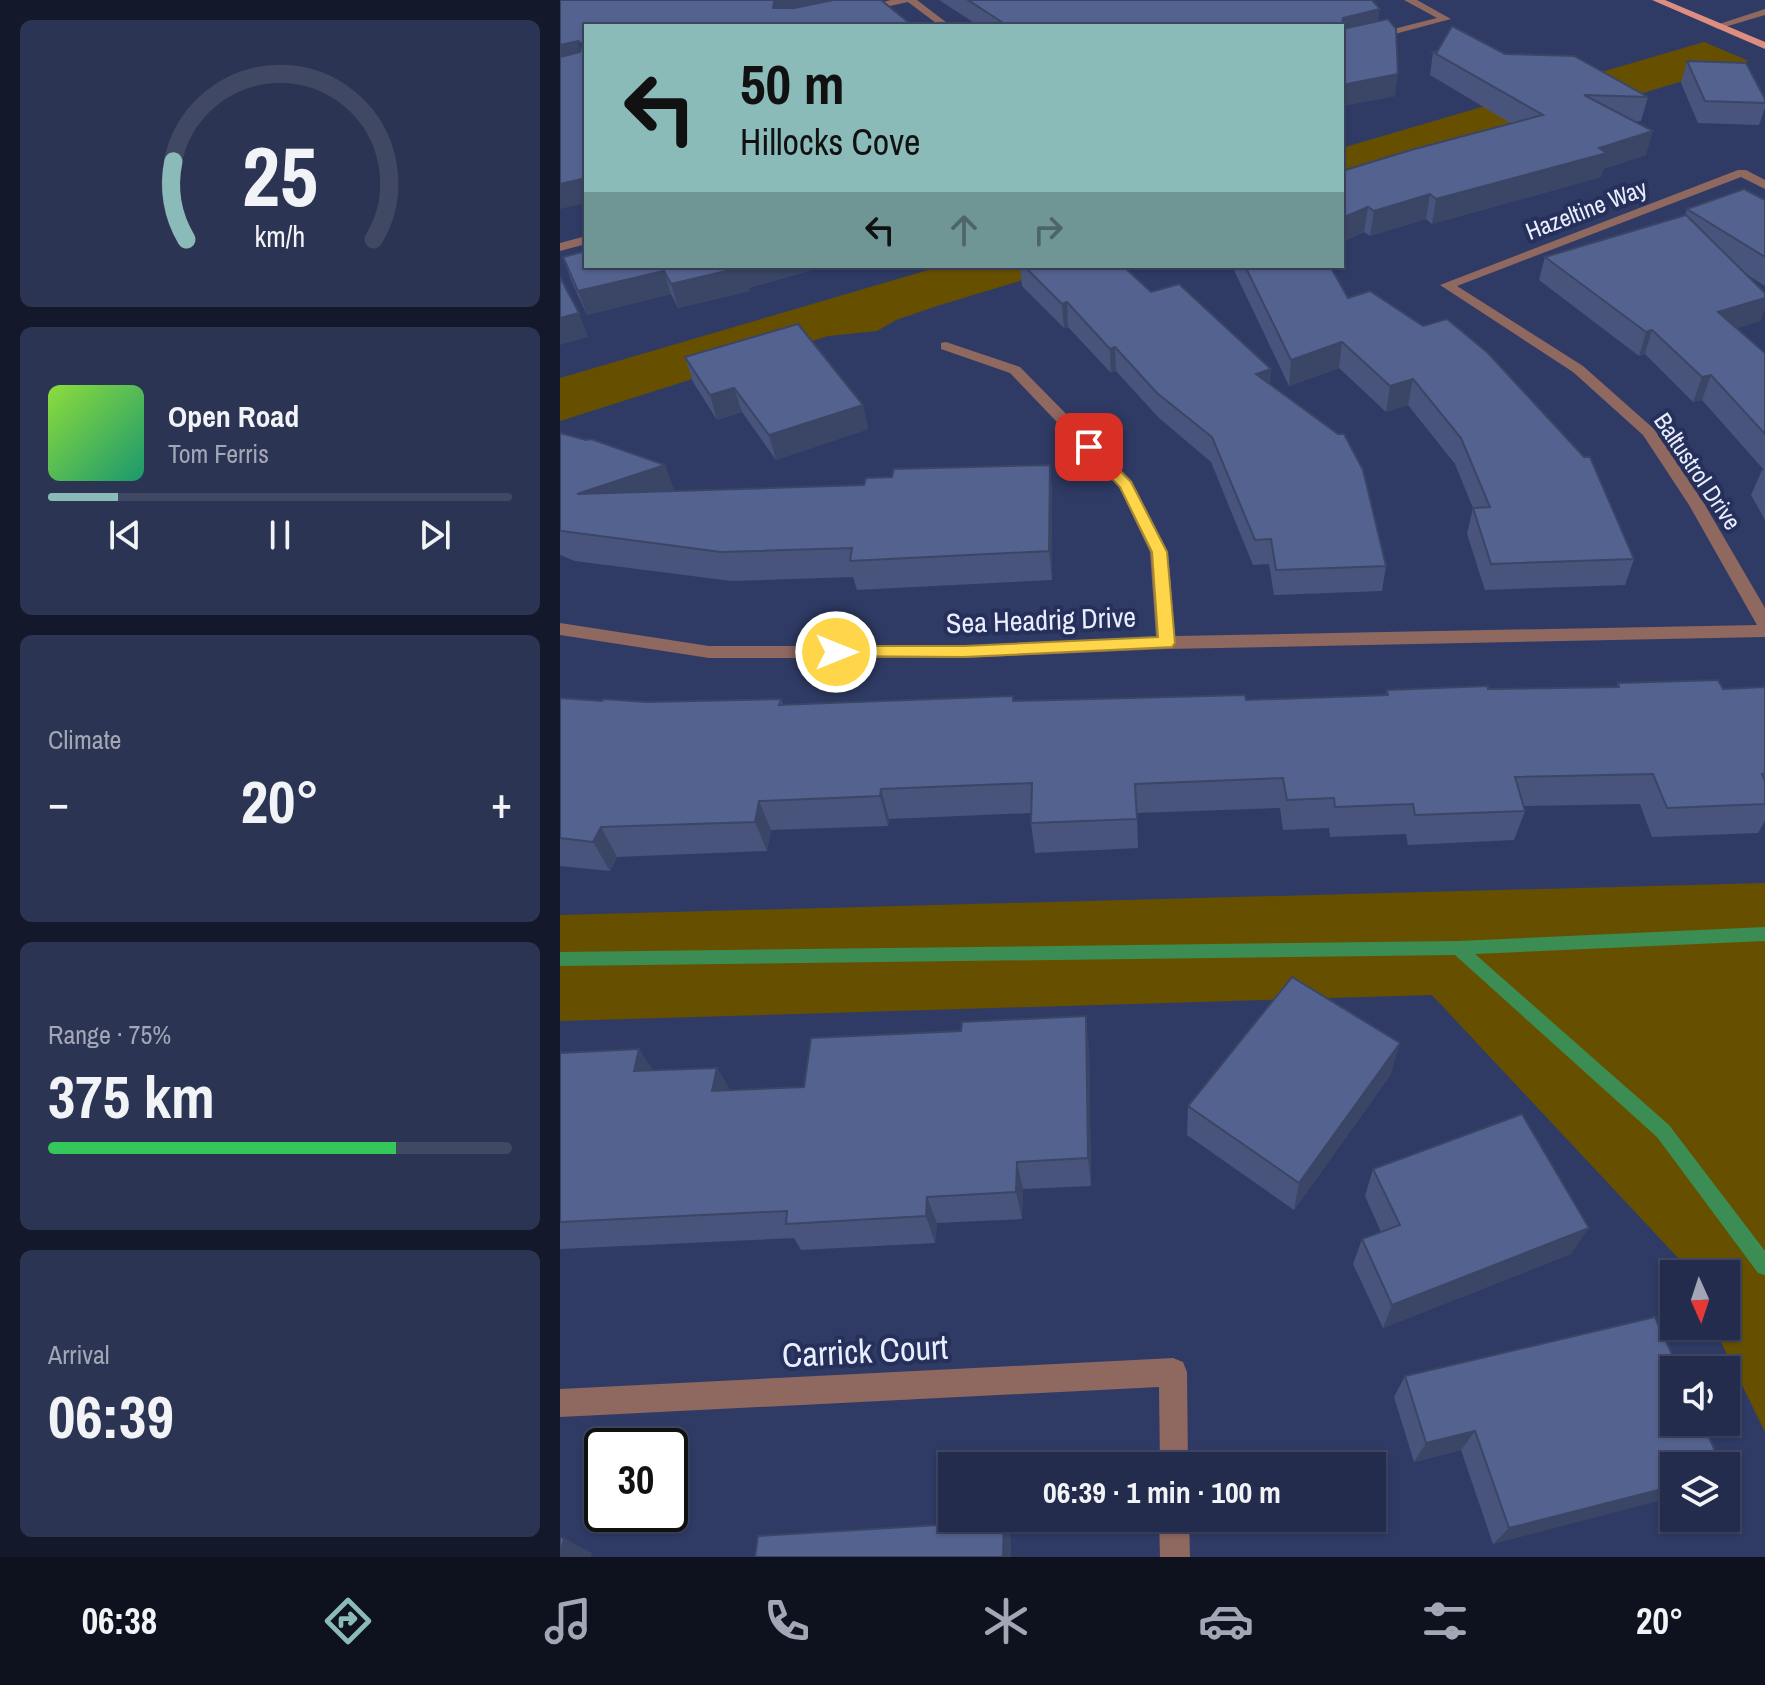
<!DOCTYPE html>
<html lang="en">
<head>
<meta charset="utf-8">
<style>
  body { margin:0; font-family:"Archivo Narrow",sans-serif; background:#2b3453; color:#f1f3f6; height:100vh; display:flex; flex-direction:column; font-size:30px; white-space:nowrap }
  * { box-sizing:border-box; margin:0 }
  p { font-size:26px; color:#a3a7b5 }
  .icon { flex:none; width:44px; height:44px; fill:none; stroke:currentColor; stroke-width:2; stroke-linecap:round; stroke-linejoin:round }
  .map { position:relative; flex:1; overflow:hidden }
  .panel { display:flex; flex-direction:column; gap:20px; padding:20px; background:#13182a; width:560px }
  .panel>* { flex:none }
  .hud { position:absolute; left:24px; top:24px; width:760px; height:244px; border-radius:0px; box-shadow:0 2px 6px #0004,0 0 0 2px #404864; background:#8bbbb9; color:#111; overflow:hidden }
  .needle { width:52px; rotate:177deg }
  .controls { position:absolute; left:1100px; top:1260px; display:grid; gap:16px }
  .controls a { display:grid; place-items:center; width:80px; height:80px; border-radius:0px; background:#232c4c; box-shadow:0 2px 6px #0004,0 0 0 2px #404864; font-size:40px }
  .speed { position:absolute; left:24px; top:1428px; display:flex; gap:16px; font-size:40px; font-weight:700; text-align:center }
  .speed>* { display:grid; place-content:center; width:104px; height:104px; border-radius:50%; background:#232c4c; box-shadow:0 2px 6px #0004,0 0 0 2px #404864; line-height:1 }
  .speed .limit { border:4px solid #111; border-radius:12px; background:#fff; color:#111 }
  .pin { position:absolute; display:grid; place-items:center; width:68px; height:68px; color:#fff; margin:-34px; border-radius:16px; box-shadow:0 4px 12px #0006 }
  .me { position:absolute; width:88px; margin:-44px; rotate:90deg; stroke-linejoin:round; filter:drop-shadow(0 0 6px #0008) }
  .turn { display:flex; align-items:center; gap:28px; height:168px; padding:0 24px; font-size:36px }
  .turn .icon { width:104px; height:104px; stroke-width:2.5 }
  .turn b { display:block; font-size:56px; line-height:68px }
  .lanes { display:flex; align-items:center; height:76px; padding:0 24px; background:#0003; justify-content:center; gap:40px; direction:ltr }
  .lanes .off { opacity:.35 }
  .big { font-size:60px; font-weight:700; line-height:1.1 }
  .panel .tile { flex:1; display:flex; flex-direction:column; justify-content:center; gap:12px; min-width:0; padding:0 28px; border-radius:12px; background:#2b3453 }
  .panel .dial { align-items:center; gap:0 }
  .dial svg { height:208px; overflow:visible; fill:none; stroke:#404864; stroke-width:7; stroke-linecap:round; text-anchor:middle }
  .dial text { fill:#f1f3f6; stroke:none }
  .song { display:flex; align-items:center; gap:24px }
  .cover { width:96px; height:96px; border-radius:12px; background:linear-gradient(135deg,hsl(90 70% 55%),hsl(160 70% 35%)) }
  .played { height:8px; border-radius:4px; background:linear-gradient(90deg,#8bbbb9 15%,#404864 15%) }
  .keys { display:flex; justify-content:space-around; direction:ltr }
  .heat { display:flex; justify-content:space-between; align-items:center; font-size:44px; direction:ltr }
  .charge { height:12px; border-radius:6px; background:linear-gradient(90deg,#34c759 75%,#404864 0) }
  .trip { position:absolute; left:378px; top:1452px; width:448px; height:80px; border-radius:0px; background:#232c4c; box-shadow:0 2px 6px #0004,0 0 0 2px #404864; font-weight:700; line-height:80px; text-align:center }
  .tabs { display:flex; height:128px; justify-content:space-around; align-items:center; background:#0e121e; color:#a3a7b5 }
  .tabs .icon { width:56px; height:56px }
  .tabs .on { color:#8bbbb9 }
  .tabs b { font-size:36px; color:#f1f3f6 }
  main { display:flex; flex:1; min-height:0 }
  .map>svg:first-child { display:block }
  .green { fill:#665000 }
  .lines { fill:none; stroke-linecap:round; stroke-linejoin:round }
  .stream { fill:#3b8d54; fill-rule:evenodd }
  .minor { fill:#8f6860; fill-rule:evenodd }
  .major { fill:#de8e80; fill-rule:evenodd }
  .wall { fill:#48547c }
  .shaded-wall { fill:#3b4565 }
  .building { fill:#546290; stroke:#3b4565; stroke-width:2 }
  .route { fill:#ffd54a; stroke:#a68a30; stroke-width:2 }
  .labels { text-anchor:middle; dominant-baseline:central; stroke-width:8; stroke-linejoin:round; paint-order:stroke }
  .far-street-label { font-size:24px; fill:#e8eefe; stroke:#26305a }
  .street-label { font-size:28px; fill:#e8eefe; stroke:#26305a }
  .near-street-label { font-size:34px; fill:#e8eefe; stroke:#26305a }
</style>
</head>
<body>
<main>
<section class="panel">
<div class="tile dial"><svg viewBox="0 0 100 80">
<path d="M14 69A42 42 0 1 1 86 69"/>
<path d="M14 69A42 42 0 0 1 9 39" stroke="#8bbbb9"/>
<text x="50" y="56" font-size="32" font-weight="700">25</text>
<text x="50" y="72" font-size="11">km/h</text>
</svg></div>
<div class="tile">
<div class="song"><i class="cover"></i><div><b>Open Road</b><p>Tom Ferris</p></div></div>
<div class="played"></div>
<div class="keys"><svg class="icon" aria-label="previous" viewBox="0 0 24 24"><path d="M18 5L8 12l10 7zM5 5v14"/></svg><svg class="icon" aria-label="pause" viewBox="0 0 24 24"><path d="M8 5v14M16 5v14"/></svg><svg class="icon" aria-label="next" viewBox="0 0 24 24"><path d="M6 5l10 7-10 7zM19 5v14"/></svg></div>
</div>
<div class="tile"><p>Climate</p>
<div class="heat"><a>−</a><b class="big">20°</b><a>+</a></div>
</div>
<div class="tile"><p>Range · 75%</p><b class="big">375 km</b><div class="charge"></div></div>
<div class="tile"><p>Arrival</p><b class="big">06:39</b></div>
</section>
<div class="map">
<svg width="1205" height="1557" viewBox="0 0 1205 1557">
  <rect width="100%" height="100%" fill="#2f3b65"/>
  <g class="green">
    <path d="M1144,42l45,19 -407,123v-36z"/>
    <path d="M382,266h127l-132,40 -41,14 -19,11 -49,5 -268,85v-43z"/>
    <path d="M1205,883v549l-52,-106h13v-52h-39l-7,-14 -248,-265 -872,26v-106z"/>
  </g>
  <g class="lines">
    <path class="stream" d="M1205,927v14l-290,13 194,171 96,126v24l-7,-2 -101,-136 -202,-182 -895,11v-14l898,-11z"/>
    <g class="minor">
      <path d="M331,0h26l34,26h-11l-32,-24 -46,10 -5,-3z"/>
      <path d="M844,0h13l34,19 -109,29v-6l95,-24z"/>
      <path d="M1205,9v6l-47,14 -5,-3z"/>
      <path d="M1178,170h8l19,10v9l-24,-12 -284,109 126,80 71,63 51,76 60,103v29l-599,12 -202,9h-255l-149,-23v-12l149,23h255l192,-9 -6,-85 -31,-65 -109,-114 -69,-24v-6l5,-1 74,25 112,114 36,71 7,84 582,-11 -68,-120 -46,-70 -70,-63 -133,-87z"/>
      <path d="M26,236v8l-26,7v-8z"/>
      <path d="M613,1358l10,4 4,10 1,94h-28l-1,-79 -599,30v-28z"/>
      <path d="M599,1518h30l1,39h-30z"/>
    </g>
    <path class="major" d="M1092,0h13l100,42v7z"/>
  </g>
  <g class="wall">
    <path d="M379,0h433l6,21 17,75 -53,10v-80h-363z"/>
    <path d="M873,52l72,2 143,43 -7,24h-7l12,34 -43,14 -2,8 -169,47 -6,-5 -56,17 -6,-4 -22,10v-71l170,-47 -82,-49z"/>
    <path d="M1127,61l78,38v9l-6,17 -61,-2 -17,-40z"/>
    <path d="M1205,200v86l-19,-12 19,19v15l-5,13 -23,7 28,25v167l-14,-25 11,-25h2l-62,-70 -9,2 -48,-48 -6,2 -100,-76 6,-23 140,-42 2,-6z"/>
    <path d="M3,257l23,9h240l-77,22 1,3 -72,17 -7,-14 -84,21 -16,-35z"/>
    <path d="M460,266h103l28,26 120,77 -1,15 116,182 -4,25 -108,4 -5,-31 -16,1 -42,-103 -53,-45 -42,-46 -5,2 -43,-46 -4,1 -42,-42z"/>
    <path d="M672,266h98l18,32 286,261 -9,26 -140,5 -18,-56 6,-26 -18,-44 -47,-59 -22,7 -47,-44 -50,18z"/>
    <path d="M125,357l178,48 5,24 -92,31 -34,-48 -25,8 -24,-38z"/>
    <path d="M0,433l105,32 9,26 190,-6 28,-8 158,-12 2,29v86l-195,10 -4,-13 -122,4 -156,-20 -15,-6z"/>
    <path d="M1058,683l105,6 42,-2v134l-7,12 -106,4 -12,-33 -117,2 2,5 -11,29 -106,5 -2,-11 -76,3 -1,-9 -46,2 -3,-22 -143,5 1,35 -103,5 -4,-30v-10l-142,6 -1,7 -117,4 -4,21 -150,6 -7,14 -50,-5v-168l42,3 45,1 134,-3 2,6 231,-4 232,-1 140,-5 1,-5 230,-3z"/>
    <path d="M529,1047l2,139 -68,3 -1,30 -85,4 -2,20 -134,7 -7,-12 -234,11v-196l79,-4 14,22 64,-3 13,22 74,-3z"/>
    <path d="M831,1074l-97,136 -107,-75 1,-29z"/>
    <path d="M813,1169l198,85 -188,74 -30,-64 9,-25 19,-7 -16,-36z"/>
    <path d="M845,1376l317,90 -229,78 -32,-94 -47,12 -20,-65z"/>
  </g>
  <g class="shaded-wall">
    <path d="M225,0h77l-84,26 -5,-18 1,-6z"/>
    <path d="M820,9l-3,21 -35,9 1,-21z"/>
    <path d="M18,41l7,21 -25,7v-24z"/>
    <path d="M838,74l-3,22 -53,10v-21z"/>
    <path d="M1093,131l-7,24 -43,14 -2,8 -169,47 4,-25z"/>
    <path d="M26,178v25l-26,6v-25z"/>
    <path d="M870,194l-4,25 -56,17 4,-25z"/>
    <path d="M808,207l-4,25 -22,10v-24z"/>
    <path d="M182,266h84l-77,22 1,3 -72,17 -7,-24z"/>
    <path d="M104,271l7,23 -84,21 -9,-24z"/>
    <path d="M1205,298v10l-5,13 -51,15 9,-24z"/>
    <path d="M507,302l1,25 -4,1 -2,-24z"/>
    <path d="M19,313l9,24 -28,8v-27z"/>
    <path d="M1092,330l-7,24 -6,2 7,-24z"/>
    <path d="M782,342l-3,26 -50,18 2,-26z"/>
    <path d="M555,347l1,24 -5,2 -1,-24z"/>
    <path d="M711,369l-2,24 -13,-19z"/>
    <path d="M1151,375l-9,25 -9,2 9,-25z"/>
    <path d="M853,379l-5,26 -22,7 4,-26z"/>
    <path d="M174,388l8,24 -25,8 -7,-25z"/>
    <path d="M303,405l5,24 -92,31 -7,-25z"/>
    <path d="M105,465l10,29h-98z"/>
    <path d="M490,465l2,29v86l-3,-29z"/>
    <path d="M321,789l8,30 -1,7 -8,-30z"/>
    <path d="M199,801l12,29 -4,21 -12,-29z"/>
    <path d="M41,827l16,30 -7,14 -17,-29z"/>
    <path d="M526,1016l3,31 2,139 -3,-28z"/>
    <path d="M840,1043l-9,31 -97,136 5,-27z"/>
    <path d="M79,1049l20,30 -25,-8z"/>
    <path d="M157,1068l17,29 -22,-6z"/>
    <path d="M457,1162l6,27 -1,30 -6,-27z"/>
    <path d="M367,1197l10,26 -2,20 -9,-27z"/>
    <path d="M1029,1228l-18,26 -188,74 9,-23z"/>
    <path d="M915,1431l-14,19 -47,12 12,-19z"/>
    <path d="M1114,1486v11l-181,47 16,-16z"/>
    <path d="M444,1521l7,16v20h-8z"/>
    <path d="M4,1538l28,15 -1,4h-31z"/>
  </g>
  <g class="building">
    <path d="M0,0h225l-11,2 -1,6h21l39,-8h48l32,26h-327v152l-26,6v-127l20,-5 2,-8 -4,-3 -18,4z"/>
    <path d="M408,0h404l8,9 -37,9 -1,11 46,-10 8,10 2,45 -56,11v-59h-334z"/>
    <path d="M892,26l53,28 69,2 74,41 -64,-2 69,36 -54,17 8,5 -171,46 -6,-5 -56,17 -6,-4 -26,11v-47l69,-21 132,-35 -110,-63h4z"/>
    <path d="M1127,61l59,2 19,36v4l-60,-2z"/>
    <path d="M1184,189l21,11v57l-78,-48z"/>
    <path d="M1126,215l79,78v5l-47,14 47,41v81l-54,-59 -9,2 -50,-47 -6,2 -101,-75z"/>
    <path d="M26,251v15l157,1 -72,17 -7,-13 -86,20 -15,-34z"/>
    <path d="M464,266h99l28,26 28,-8 92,85 -15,5 82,60h6l19,36 23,96 -110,4 -5,-31 -16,1 -43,-103 -55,-44 -42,-46 -5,2 -43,-47 -5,2z"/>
    <path d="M685,266h85l18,32 22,-7 53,35 24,-7 41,34 96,104h6l44,102 -143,5 -18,-56 17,-1 -29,-69 -48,-59 -23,7 -48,-44 -51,18z"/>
    <path d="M0,277l19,36 -19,5z"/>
    <path d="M238,324l65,81 -94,30 -35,-47 -24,7 -25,-38z"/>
    <path d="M0,433l26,7 5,-1 74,26 -88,29 287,-9 2,-7 26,-1 2,-8 156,-4 -1,86 -199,10 2,-13 -131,4 -159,-21h-2z"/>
    <path d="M1158,680l5,9 42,-2v86l-3,1 3,7v23l-98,4 -14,-34 -138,3 10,34 -110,4 -2,-11 -78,3 -1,-9 -47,2 -4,-22 -148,6 2,35 -106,4 1,-40 -151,6 -1,7 -121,5 -4,21 -154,5 -8,15 -33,-4v-140l42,3 1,-2 44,3 134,-3 -2,6 234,-9v5l232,-6 1,5 142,-5 -1,-5 101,-4v3l131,-2 -1,-4z"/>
    <path d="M732,977l108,66 -101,140 -111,-77z"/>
    <path d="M526,1016l2,142 -71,4 -1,30 -89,5 -1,19 -140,8 1,-13 -227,11v-169l79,-4 -5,22 83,-3 -5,23 92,-4 7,-49 150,-7 1,-9z"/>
    <path d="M962,1114l67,114 -197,77 -30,-66 38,-14 -27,-56z"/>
    <path d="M1095,1317l24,53h-5v52h28l20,44h-48v20l-165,42 -34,-97 -49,12 -21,-67z"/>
    <path d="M444,1521l-1,36h-248l3,-21z"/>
    <path d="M0,1538h4l-4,18z"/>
  </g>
  <path class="route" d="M529,443l5,1 37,38 36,70 8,91 -3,4 -208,10 -134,-1 -2,-4 2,-4 6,-2h128l194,-9 -6,-85 -32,-65 -38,-40z"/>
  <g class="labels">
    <g class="far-street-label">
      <text transform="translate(1026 209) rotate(-21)">Hazeltine Way</text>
      <text transform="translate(1138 471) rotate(56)">Baltustrol Drive</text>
    </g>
    <g class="street-label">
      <text transform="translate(481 620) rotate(-2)">Sea Headrig Drive</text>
    </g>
    <g class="near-street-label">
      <text transform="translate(305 1351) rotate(-3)">Carrick Court</text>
    </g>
  </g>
</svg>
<div class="controls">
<a><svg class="needle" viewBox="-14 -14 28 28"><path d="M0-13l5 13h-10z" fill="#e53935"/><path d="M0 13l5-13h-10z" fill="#a3a7b5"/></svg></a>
<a><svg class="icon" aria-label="sound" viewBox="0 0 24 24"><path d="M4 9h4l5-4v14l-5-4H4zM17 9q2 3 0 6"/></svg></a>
<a><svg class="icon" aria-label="layers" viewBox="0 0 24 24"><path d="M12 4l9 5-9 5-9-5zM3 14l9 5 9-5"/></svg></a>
</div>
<div class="speed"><div class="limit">30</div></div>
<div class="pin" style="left:529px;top:447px;background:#d93025"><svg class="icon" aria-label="arrive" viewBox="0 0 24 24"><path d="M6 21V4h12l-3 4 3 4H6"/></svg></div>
<svg class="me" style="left:276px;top:652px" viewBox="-20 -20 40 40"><circle r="17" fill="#ffd54a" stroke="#fff" stroke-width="3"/><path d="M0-11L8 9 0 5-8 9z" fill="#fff"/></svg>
<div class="trip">06:39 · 1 min · 100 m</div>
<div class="hud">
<div class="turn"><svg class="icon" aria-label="left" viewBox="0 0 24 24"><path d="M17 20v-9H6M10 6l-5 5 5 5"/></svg><div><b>50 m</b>Hillocks Cove</div></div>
<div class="lanes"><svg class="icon" aria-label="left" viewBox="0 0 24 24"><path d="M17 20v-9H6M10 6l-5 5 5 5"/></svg><svg class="icon off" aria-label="ahead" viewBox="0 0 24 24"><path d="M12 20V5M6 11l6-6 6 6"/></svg><svg class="icon off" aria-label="right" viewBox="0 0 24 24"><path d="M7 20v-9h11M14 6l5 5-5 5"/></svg></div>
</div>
</div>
</main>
<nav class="tabs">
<b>06:38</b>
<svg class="icon on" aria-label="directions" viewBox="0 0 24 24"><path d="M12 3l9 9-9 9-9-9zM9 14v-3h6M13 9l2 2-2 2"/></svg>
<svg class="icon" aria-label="music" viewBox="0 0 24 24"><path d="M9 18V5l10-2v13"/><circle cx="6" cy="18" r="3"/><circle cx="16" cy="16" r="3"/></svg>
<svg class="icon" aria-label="phone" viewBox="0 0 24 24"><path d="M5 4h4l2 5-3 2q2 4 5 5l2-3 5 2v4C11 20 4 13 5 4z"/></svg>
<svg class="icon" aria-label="climate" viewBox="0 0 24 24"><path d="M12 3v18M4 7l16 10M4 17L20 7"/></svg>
<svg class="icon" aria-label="car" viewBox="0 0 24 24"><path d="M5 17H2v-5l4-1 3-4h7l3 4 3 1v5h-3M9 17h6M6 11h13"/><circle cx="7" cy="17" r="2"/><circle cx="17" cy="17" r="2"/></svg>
<svg class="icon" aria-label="filters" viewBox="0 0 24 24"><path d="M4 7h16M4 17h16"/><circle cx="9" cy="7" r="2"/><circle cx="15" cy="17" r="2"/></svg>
<b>20°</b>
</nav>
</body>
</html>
